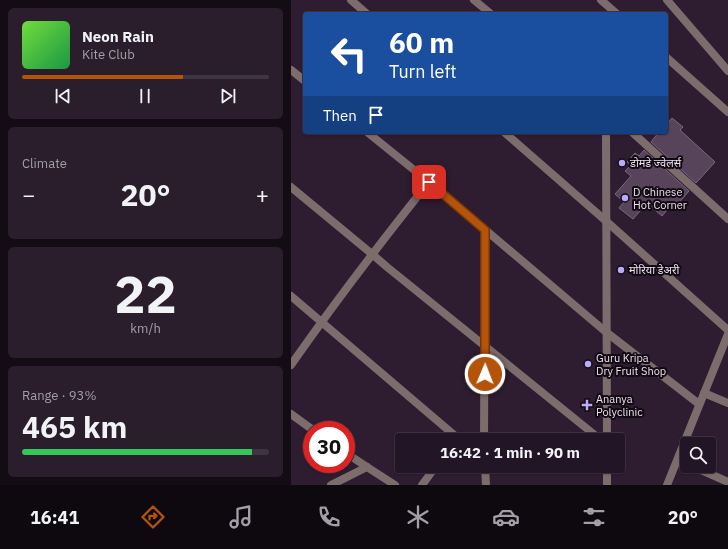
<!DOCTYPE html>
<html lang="en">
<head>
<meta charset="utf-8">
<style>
  body { margin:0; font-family:"IBM Plex Sans","Noto Sans Devanagari",sans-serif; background:#2a1e2d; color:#f1f3f6; height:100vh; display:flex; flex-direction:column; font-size:15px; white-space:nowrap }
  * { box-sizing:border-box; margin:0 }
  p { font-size:13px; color:#a29fa7 }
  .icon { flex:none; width:22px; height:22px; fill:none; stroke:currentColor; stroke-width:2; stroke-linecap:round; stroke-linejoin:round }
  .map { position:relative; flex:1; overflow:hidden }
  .panel { display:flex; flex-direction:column; gap:8px; padding:8px; background:#130c14; width:291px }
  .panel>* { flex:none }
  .hud { position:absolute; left:12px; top:12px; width:365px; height:122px; border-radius:4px; box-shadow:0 1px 3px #0004,0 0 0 1px #3f3442; background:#1a4fa0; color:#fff; overflow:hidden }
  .tools { position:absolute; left:389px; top:437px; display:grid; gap:8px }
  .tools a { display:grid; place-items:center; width:36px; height:36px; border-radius:4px; background:#221525; box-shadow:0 1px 3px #0004,0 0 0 1px #3f3442; font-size:20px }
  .speed { position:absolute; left:12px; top:421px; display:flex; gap:8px; font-size:20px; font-weight:700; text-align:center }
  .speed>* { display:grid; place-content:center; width:52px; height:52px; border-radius:50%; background:#221525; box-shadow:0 1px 3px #0004,0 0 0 1px #3f3442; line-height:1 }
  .speed .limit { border:6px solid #d22; background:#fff; color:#111 }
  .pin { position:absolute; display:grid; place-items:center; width:34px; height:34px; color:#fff; margin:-17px; border-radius:8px; box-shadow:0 2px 6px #0006 }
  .me { position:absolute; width:44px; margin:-22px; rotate:1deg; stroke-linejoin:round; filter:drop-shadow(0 0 3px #0008) }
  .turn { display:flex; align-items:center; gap:14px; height:84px; padding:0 20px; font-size:18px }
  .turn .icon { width:52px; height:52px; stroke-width:2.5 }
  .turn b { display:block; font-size:28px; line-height:34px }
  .then { display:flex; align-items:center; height:38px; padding:0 20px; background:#0003; gap:8px; font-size:15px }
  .big { font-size:30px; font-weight:700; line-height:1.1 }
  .panel .card { flex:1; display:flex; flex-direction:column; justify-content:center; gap:6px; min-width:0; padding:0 14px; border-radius:6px; background:#2a1e2d }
  .panel .dial { align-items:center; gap:0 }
  .dial b { font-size:52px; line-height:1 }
  .song { display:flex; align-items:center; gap:12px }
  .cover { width:48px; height:48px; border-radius:6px; background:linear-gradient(135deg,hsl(100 70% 55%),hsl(140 70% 35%)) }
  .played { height:4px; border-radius:2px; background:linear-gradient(90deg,#b45309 65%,#3f3442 65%) }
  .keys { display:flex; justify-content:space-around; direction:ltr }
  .heat { display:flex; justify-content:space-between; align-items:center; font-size:22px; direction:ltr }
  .charge { height:6px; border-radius:3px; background:linear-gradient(90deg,#34c759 93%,#3f3442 0) }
  .trip { position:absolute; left:104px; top:433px; width:230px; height:40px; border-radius:4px; background:#221525; box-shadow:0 1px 3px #0004,0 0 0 1px #3f3442; font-weight:700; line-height:40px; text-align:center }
  .tabs { display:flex; height:64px; justify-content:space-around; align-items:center; background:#0e080f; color:#a29fa7 }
  .tabs .icon { width:28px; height:28px }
  .tabs .active { color:#b45309 }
  .tabs b { font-size:18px; color:#f1f3f6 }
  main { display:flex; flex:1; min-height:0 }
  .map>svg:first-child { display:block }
  .building { fill:#57435a; stroke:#7c6680 }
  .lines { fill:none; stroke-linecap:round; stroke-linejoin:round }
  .minor { stroke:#7d6c6c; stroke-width:8 }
  .route-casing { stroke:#753606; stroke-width:10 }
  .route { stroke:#b45309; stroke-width:7 }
  .poi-dot { fill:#b8abf7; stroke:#120a13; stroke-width:1.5 }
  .labels { text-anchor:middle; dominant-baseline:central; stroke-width:4; stroke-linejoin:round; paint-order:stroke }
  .poi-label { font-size:11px; fill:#ede0ef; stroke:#120a13; text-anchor:start }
</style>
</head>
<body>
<main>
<section class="panel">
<div class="card">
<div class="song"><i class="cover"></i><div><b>Neon Rain</b><p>Kite Club</p></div></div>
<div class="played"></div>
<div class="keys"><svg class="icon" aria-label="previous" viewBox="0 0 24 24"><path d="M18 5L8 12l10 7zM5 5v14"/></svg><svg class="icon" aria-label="pause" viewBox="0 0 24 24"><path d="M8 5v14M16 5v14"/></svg><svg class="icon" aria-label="next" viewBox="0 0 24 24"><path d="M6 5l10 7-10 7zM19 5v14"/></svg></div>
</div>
<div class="card"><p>Climate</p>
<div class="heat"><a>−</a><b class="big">20°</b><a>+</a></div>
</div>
<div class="card dial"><b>22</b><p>km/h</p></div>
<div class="card"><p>Range · 93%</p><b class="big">465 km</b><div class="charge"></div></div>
</section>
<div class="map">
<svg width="437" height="485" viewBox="0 0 437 485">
  <rect width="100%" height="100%" fill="#2e1c31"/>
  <g class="building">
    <path d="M381,118l11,9 -3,3 35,32 -19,21 -45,-41 8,-10h7v-7z"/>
    <path d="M353,150l45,41 -12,14 -3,-3 -12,14 -15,-13 -14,16 -14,-11 5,-6 -9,-8 16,-18 -6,-5 6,-6 -4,-3 8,-9 4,3z"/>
  </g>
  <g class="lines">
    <g class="minor">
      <path d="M60,0l16,14"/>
      <path d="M183,0l17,14"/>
      <path d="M310,0l16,14"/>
      <path d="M376,0l61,71"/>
      <path d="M375,57l62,55"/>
      <path d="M0,70l14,11"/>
      <path d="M76,132l62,50 177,150 93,72"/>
      <path d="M213,132l102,89 122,109"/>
      <path d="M315,132l1,308"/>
      <path d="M341,132l96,87"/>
      <path d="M0,187l81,67 15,13 214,173"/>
      <path d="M0,296l169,144"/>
      <path d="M0,365c44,-63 90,-123 138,-183"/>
      <path d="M413,393l24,10"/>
      <path d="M0,414l22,16"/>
      <path d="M193,440l1,-210"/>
      <path d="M55,453l21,14 28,18"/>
      <path d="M194,466l1,19"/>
      <path d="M316,466v19"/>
      <path d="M401,466l36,16"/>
      <path d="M40,485l36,-18"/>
      <path d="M131,485l14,-19"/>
      <path d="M376,485l61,-151"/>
    </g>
  </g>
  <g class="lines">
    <g class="route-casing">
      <path id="route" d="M138,182l56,48v144"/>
    </g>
    <use href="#route" class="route"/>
  </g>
  <g class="poi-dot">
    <circle cx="331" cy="163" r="4"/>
    <circle cx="334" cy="198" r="4"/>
    <circle cx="330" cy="270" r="4"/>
    <circle cx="297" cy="364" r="4"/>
    <path d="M294 399h4v4h4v4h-4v4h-4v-4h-4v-4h4z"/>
  </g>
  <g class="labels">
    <g class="poi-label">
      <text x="339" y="163">डोमडे ज्वेलर्स</text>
      <text x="342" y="192">D Chinese<tspan x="342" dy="13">Hot Corner</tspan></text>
      <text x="338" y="270">मोरिया डेअरी</text>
      <text x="305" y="358">Guru Kripa<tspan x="305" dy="13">Dry Fruit Shop</tspan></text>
      <text x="305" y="399">Ananya<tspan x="305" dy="13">Polyclinic</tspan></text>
    </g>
  </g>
</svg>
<div class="tools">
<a><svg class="icon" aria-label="search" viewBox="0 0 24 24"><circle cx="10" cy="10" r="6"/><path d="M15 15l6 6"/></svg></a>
</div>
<div class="speed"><div class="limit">30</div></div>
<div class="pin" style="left:138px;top:182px;background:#d93025"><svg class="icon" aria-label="arrive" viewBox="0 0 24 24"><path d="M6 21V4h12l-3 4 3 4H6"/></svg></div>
<svg class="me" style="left:194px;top:374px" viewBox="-20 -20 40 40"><circle r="17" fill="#b45309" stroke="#fff" stroke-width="3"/><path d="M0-11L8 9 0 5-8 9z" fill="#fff"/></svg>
<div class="trip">16:42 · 1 min · 90 m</div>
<div class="hud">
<div class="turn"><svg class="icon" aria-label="left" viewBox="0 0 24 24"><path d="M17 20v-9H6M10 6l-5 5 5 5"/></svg><div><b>60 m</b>Turn left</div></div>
<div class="then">Then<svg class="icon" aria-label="arrive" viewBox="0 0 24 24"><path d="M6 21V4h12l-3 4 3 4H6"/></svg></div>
</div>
</div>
</main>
<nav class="tabs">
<b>16:41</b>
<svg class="icon active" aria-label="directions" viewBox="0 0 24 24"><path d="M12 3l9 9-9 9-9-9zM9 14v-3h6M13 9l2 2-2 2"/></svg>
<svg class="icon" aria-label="music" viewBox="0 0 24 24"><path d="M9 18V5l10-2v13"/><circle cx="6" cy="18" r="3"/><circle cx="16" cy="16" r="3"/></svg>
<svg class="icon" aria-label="phone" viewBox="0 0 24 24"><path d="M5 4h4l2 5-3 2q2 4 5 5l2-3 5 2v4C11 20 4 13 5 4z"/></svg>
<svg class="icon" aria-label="climate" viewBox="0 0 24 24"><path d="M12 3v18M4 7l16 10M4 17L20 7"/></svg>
<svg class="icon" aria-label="car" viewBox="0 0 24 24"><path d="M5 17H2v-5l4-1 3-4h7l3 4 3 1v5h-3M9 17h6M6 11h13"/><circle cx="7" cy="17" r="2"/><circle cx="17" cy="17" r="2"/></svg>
<svg class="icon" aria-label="filters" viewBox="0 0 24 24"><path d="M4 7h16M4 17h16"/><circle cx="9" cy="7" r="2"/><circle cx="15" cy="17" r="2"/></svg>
<b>20°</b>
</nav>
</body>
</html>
